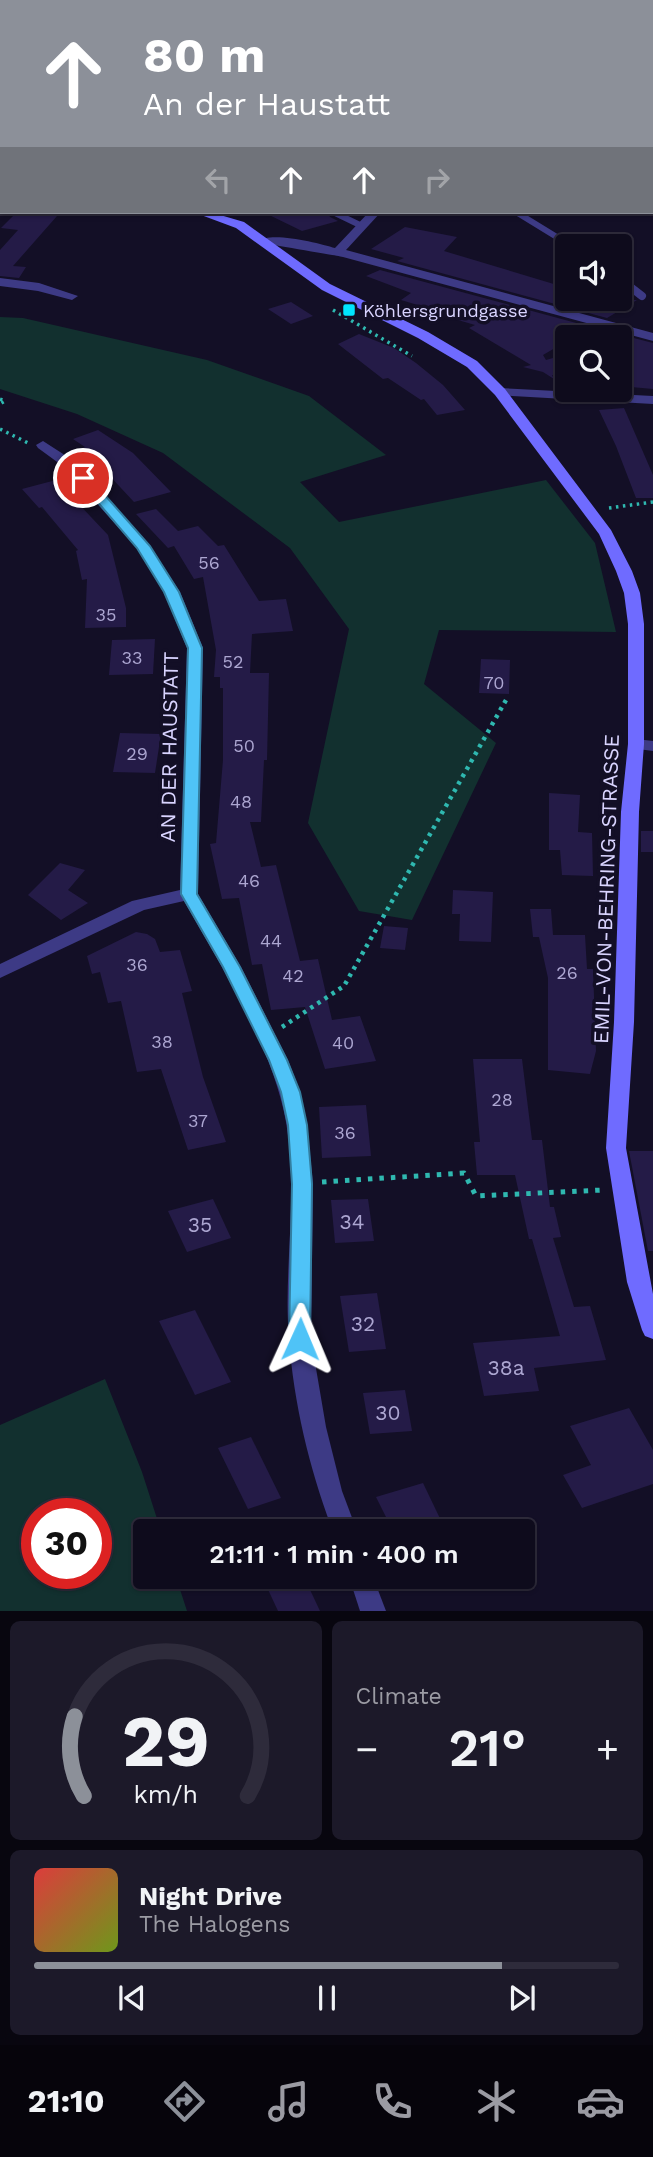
<!DOCTYPE html>
<html lang="en">
<head>
<meta charset="utf-8">
<style>
  body { margin:0; font-family:"Work Sans",sans-serif; background:#1c1929; color:#f1f3f6; height:100vh; display:flex; flex-direction:column; font-size:26px; white-space:nowrap }
  * { box-sizing:border-box; margin:0 }
  p { font-size:23px; color:#9b9ba3 }
  .icon { flex:none; width:38px; height:38px; fill:none; stroke:currentColor; stroke-width:2; stroke-linecap:round; stroke-linejoin:round }
  .map { position:relative; height:1611px; overflow:hidden }
  .details { display:flex; flex-direction:column; gap:10px; padding:10px; background:#08060f; flex:1 }
  .details>* { flex:none }
  .hud { position:absolute; left:0px; top:0px; width:654px; height:214px; box-shadow:0 2px 5px #0004,0 0 0 2px #2e2b3b; background:#8c9099; color:#fff; overflow:hidden }
  .fabs { position:absolute; left:555px; top:234px; display:grid; gap:14px }
  .fabs a { display:grid; place-items:center; width:77px; height:77px; border-radius:7px; background:#0e0b1c; box-shadow:0 2px 5px #0004,0 0 0 2px #2e2b3b; font-size:35px }
  .speed { position:absolute; left:21px; top:1498px; display:flex; gap:14px; font-size:35px; font-weight:700; text-align:center }
  .speed>* { display:grid; place-content:center; width:91px; height:91px; border-radius:50%; background:#0e0b1c; box-shadow:0 2px 5px #0004,0 0 0 2px #2e2b3b; line-height:1 }
  .speed .limit { border:10px solid #d22; background:#fff; color:#111 }
  .pin { position:absolute; display:grid; place-items:center; width:60px; height:60px; color:#fff; margin:-30px; border:4px solid #fff; border-radius:50%; box-shadow:0 2px 7px #0007 }
  .me { position:absolute; width:77px; margin:-38px; rotate:1deg; stroke-linejoin:round; filter:drop-shadow(0 0 5px #0008) }
  .turn { display:flex; align-items:center; gap:24px; height:147px; padding:0 28px; font-size:32px }
  .turn .icon { width:91px; height:91px; stroke-width:2.5 }
  .turn b { display:block; font-size:49px; line-height:60px }
  .lanes { display:flex; align-items:center; height:66px; padding:0 28px; background:#0003; justify-content:center; gap:35px; direction:ltr }
  .lanes .off { opacity:.35 }
  .big { font-size:52px; font-weight:600; line-height:1.1 }
  .details .widget { flex:1; display:flex; flex-direction:column; justify-content:center; gap:10px; min-width:0; padding:0 24px; border-radius:10px; background:#1c1929 }
  .details .dial { align-items:center; gap:0 }
  .dial svg { height:182px; overflow:visible; fill:none; stroke:#2e2b3b; stroke-width:7; stroke-linecap:round; text-anchor:middle }
  .dial text { fill:#f1f3f6; stroke:none }
  .song { display:flex; align-items:center; gap:21px }
  .cover { width:84px; height:84px; border-radius:10px; background:linear-gradient(135deg,hsl(0 70% 55%),hsl(80 70% 35%)) }
  .played { height:7px; border-radius:4px; background:linear-gradient(90deg,#8c9099 80%,#2e2b3b 80%) }
  .keys { display:flex; justify-content:space-around; direction:ltr }
  .heat { display:flex; justify-content:space-between; align-items:center; font-size:38px; direction:ltr }
  .details .tiles { flex:1; display:grid; gap:10px; grid-template-columns:1fr 1fr }
  .widget:last-child { grid-column:span 2 }
  .trip { position:absolute; left:133px; top:1519px; width:402px; height:70px; border-radius:7px; background:#0e0b1c; box-shadow:0 2px 5px #0004,0 0 0 2px #2e2b3b; font-weight:600; line-height:70px; text-align:center }
  .menu { display:flex; height:112px; justify-content:space-around; align-items:center; background:#06040b; color:#9b9ba3 }
  .menu .icon { width:49px; height:49px }
  .menu .current { color:#8c9099 }
  .menu b { font-size:32px; color:#f1f3f6 }
  .map>svg:first-child { display:block }
  .green { fill:#12302f; fill-rule:evenodd }
  .building { fill:#241b47 }
  .lines { fill:none; stroke-linecap:round; stroke-linejoin:round }
  .path-far3 { stroke:#2fb8b0; stroke-width:2.5; stroke-dasharray:2 3.5; stroke-linecap:butt }
  .path-far2 { stroke:#2fb8b0; stroke-width:3.5; stroke-dasharray:2.5 4.5; stroke-linecap:butt }
  .path-far1 { stroke:#2fb8b0; stroke-width:4.5; stroke-dasharray:3.5 5; stroke-linecap:butt }
  .path { stroke:#2fb8b0; stroke-width:5; stroke-dasharray:4.5 7; stroke-linecap:butt }
  .service-far1 { stroke:#3d3a85; stroke-width:6 }
  .service { stroke:#3d3a85; stroke-width:8 }
  .minor { fill:#3d3a85; fill-rule:evenodd }
  .secondary { fill:#6f6bff; fill-rule:evenodd }
  .route { fill:#4fc3f7; stroke:#337fa1; stroke-width:2 }
  .poi-dot { fill:#00e5ff; stroke:#130f26; stroke-width:2.5 }
  .labels { text-anchor:middle; dominant-baseline:central; stroke-width:7; stroke-linejoin:round; paint-order:stroke }
  .far-poi-label { font-size:18px; fill:#d9d4ff; stroke:#130f26; text-anchor:start }
  .number-label { font-size:18px; fill:#aca6d1 }
  .street-label { font-size:21px; fill:#d9d4ff; stroke:#130f26 }
  .near-number-label { font-size:21px; fill:#aca6d1 }
</style>
</head>
<body>
<div class="map">
<svg width="653" height="1611" viewBox="0 0 653 1611">
  <rect width="100%" height="100%" fill="#130f26"/>
  <g class="green">
    <path d="M0,0h511l-509,2v14z"/>
    <path d="M0,317l23,1 184,42 102,36 77,59 -86,27 39,40 207,-42 49,63 21,89 -177,-2 -15,54 72,59 -84,177 -53,-9 -51,-88 41,-194 -59,-81 -127,-95 -86,-39 -77,-25z"/>
    <path d="M105,1379l37,93 19,59h-16v46h31l11,34h-187v-186zM37,1514h59v59h-59z"/>
  </g>
  <g class="building">
    <path d="M17,212l40,4 -44,50 13,1 -7,11 -19,-2v-26l18,-20 -17,-2z"/>
    <path d="M263,212h64l3,5 8,4 -36,10z"/>
    <path d="M405,227l52,10 -13,14 123,37v11l70,1 -30,18 -210,-57 7,-3 -33,-9z"/>
    <path d="M380,270l211,57 -19,11h-5v3l-24,14 3,5 21,-6v25l-15,-4 2,4 -11,-7 -20,-5 8,-2 -62,-37 6,-3 -58,-17 4,-2 -20,-6 10,-7 -45,-17z"/>
    <path d="M291,302l22,14 -22,8 -23,-15z"/>
    <path d="M359,334l35,14 22,15 27,22 22,25 -28,5 -13,-16 -3,1 -33,-22 -5,1 -45,-35z"/>
    <path d="M626,336l27,7v46l-33,-3v-48z"/>
    <path d="M624,408l29,67v23h-17l-20,-52 -17,-36z"/>
    <path d="M98,430l35,23 38,39 -37,10 -27,-29 -32,-22 10,-4 -12,-8z"/>
    <path d="M56,480l52,55 18,73v19l-41,1 2,-49 -5,1 -6,-29 2,-1 -36,-43 -3,1 -17,-19z"/>
    <path d="M156,509l22,22 20,-5 20,20 6,-1 35,56 27,-2 7,32 -41,3 -2,39h19l-2,87h-3l-3,62h-11l11,45 15,-2 24,96 18,-2 14,61 28,-4 16,45 -51,8 -20,-62 -34,3 -9,-46 -10,1 -13,-67 -17,1 -12,-55 6,-1 7,-83v-72h-3v-11h-6l2,-27 -13,-73 -9,2 -20,-33 -6,2 -32,-34z"/>
    <path d="M155,639l-2,35 -44,1 3,-35z"/>
    <path d="M481,659l29,1 -1,34 -30,-1z"/>
    <path d="M120,733l41,1 -6,39 -42,-1z"/>
    <path d="M549,793l31,2 -2,37 14,1 1,43 -31,-1 -2,-25h-11z"/>
    <rect x="641" y="831" width="12" height="21"/>
    <path d="M60,863l25,7 -17,20 20,13 -27,17 -33,-25z"/>
    <path d="M453,890l40,2 -2,50 -32,-1 1,-27h-8z"/>
    <path d="M530,909h21l2,26h32l2,34h6l3,82 -6,23 -42,-4v-92l-9,-41h-6z"/>
    <path d="M384,926l24,2 -3,22 -25,-2z"/>
    <path d="M136,932l11,2 8,5 5,13 20,-2 12,41 -10,2 21,84 23,65 -38,8 -27,-81 -24,3 -16,-71 -13,2 -8,-31 -8,2 -5,-18z"/>
    <path d="M473,1059h49l10,81h10l8,67h4l7,30 -8,1 21,69 16,-1 16,54 -72,8 5,23 -55,5 -11,-53 87,-7 -28,-97h-3l-14,-64h-38l-3,-33h6z"/>
    <path d="M366,1105l5,51 -49,2 -3,-51z"/>
    <path d="M629,1151h24v100h-5z"/>
    <path d="M213,1199l18,39 -44,14 -19,-41z"/>
    <path d="M368,1199l6,42 -39,2 -4,-43z"/>
    <path d="M377,1293l9,56 -37,3 -9,-56z"/>
    <path d="M195,1310l36,72 -36,13 -36,-74z"/>
    <path d="M405,1390l7,41 -42,3 -7,-41z"/>
    <path d="M629,1408l24,42v34l-71,24 -19,-33 28,-10 -21,-39z"/>
    <path d="M251,1437l30,61 -33,11 -30,-61z"/>
    <path d="M423,1483l23,48h-53l-17,-34z"/>
    <path d="M282,1577h22l16,34h-42l-13,-28z"/>
  </g>
  <g class="lines">
    <g class="path-far3">
      <path d="M0,0l13,2"/>
      <path d="M590,0l8,2"/>
      <path d="M37,1l9,1"/>
      <path d="M95,2l3,-2"/>
      <path d="M319,2l3,-2"/>
    </g>
    <g class="path-far2">
      <path d="M333,310l79,46"/>
      <path d="M0,399l5,2 -5,3"/>
      <path d="M0,429l28,14"/>
      <path d="M609,508l44,-6"/>
    </g>
    <path class="path-far1" d="M282,1027l62,-41 162,-286"/>
    <path class="path" d="M322,1182l142,-9 12,23 127,-6"/>
    <g class="service-far1">
      <path d="M511,2l7,-2"/>
      <path d="M333,212l29,14"/>
      <path d="M516,212l57,35"/>
    </g>
    <path class="service" d="M620,279l22,17"/>
    <g class="minor">
      <path d="M201,0h15l-17,2z"/>
      <path d="M241,0h15l-17,2z"/>
      <path d="M637,0h12l2,2h-13z"/>
      <path d="M369,212h12l-35,38 307,83v8l-310,-84c-13,-3 -81,-13 -85,-16 13,-10 61,2 77,7z"/>
      <path d="M0,278l39,5 39,13 -6,4 -34,-9 -38,-5z"/>
      <path d="M500,388l153,8v8l-158,-9v-6z"/>
      <path d="M43,441l31,20 74,82 32,49 23,56 -5,246 43,73 47,93 12,32 7,33 6,59 -2,155 15,88 16,64 15,40h-24c-23,-60 -39,-126 -44,-191 -6,-72 10,-146 -3,-218 -14,-77 -64,-154 -102,-221l-40,9 -144,68v-14l132,-63 48,-11 7,-242 -23,-56 -27,-44 -73,-81 -26,-19 -2,-3z"/>
      <path d="M636,739l17,2v10l-23,-3 -2,-4 2,-4z"/>
      <path d="M349,1577h24l13,34h-26z"/>
    </g>
    <g class="secondary">
      <rect x="0" y="195" width="2" height="6"/>
      <path d="M193,212h17l34,10 86,62 98,48 49,29 28,28 106,141 21,41 8,22 4,31v120l-5,68 -5,210 -8,126 27,146v45l-8,-3 -3,-6 -15,-48 -21,-134 8,-126 7,-210 7,-68v-120l-4,-31 -8,-22 -17,-37 -104,-139 -28,-28 -49,-29 -96,-48 -86,-62z"/>
    </g>
  </g>
  <path class="route" d="M83,475l5,1 62,70 29,46 23,56 -5,246 43,73 47,93 13,32 7,33 5,59 -2,155 -3,6 -7,2 -8,-2 -3,-6 3,-155 -4,-59 -7,-33 -12,-32 -46,-93 -42,-73 7,-246 -24,-56 -27,-44 -60,-70z"/>
  <rect class="poi-dot" x="342" y="303" width="14" height="14" rx="3.5"/>
  <g class="labels">
    <g class="far-poi-label">
      <text x="363" y="310">Köhlersgrundgasse</text>
    </g>
    <g class="number-label">
      <text x="209" y="562">56</text>
      <text x="106" y="614">35</text>
      <text x="132" y="657">33</text>
      <text x="233" y="661">52</text>
      <text x="494" y="682">70</text>
      <text x="244" y="745">50</text>
      <text x="137" y="753">29</text>
      <text x="241" y="801">48</text>
      <text x="249" y="880">46</text>
      <text x="271" y="940">44</text>
      <text x="137" y="964">36</text>
      <text x="567" y="972">26</text>
      <text x="293" y="975">42</text>
      <text x="162" y="1041">38</text>
      <text x="343" y="1042">40</text>
      <text x="502" y="1099">28</text>
      <text x="198" y="1120">37</text>
      <text x="345" y="1132">36</text>
    </g>
    <g class="street-label">
      <text transform="translate(169 747) rotate(-89)">AN DER HAUSTATT</text>
      <text transform="translate(606 889) rotate(-88)">EMIL-VON-BEHRING-STRASSE</text>
    </g>
    <g class="near-number-label">
      <text x="352" y="1221">34</text>
      <text x="200" y="1224">35</text>
      <text x="363" y="1323">32</text>
      <text x="506" y="1367">38a</text>
      <text x="388" y="1412">30</text>
    </g>
  </g>
</svg>
<div class="fabs">
<a><svg class="icon" aria-label="sound" viewBox="0 0 24 24"><path d="M4 9h4l5-4v14l-5-4H4zM17 9q2 3 0 6"/></svg></a>
<a><svg class="icon" aria-label="search" viewBox="0 0 24 24"><circle cx="10" cy="10" r="6"/><path d="M15 15l6 6"/></svg></a>
</div>
<div class="speed"><div class="limit">30</div></div>
<div class="pin" style="left:83px;top:478px;background:#d93025"><svg class="icon" aria-label="arrive" viewBox="0 0 24 24"><path d="M6 21V4h12l-3 4 3 4H6"/></svg></div>
<svg class="me" style="left:300px;top:1339px" viewBox="-20 -20 40 40"><path d="M0-17L14 15 0 8-14 15z" fill="#4fc3f7" stroke="#fff" stroke-width="4"/></svg>
<div class="trip">21:11 · 1 min · 400 m</div>
<div class="hud">
<div class="turn"><svg class="icon" aria-label="ahead" viewBox="0 0 24 24"><path d="M12 20V5M6 11l6-6 6 6"/></svg><div><b>80 m</b>An der Haustatt</div></div>
<div class="lanes"><svg class="icon off" aria-label="left" viewBox="0 0 24 24"><path d="M17 20v-9H6M10 6l-5 5 5 5"/></svg><svg class="icon" aria-label="ahead" viewBox="0 0 24 24"><path d="M12 20V5M6 11l6-6 6 6"/></svg><svg class="icon" aria-label="ahead" viewBox="0 0 24 24"><path d="M12 20V5M6 11l6-6 6 6"/></svg><svg class="icon off" aria-label="right" viewBox="0 0 24 24"><path d="M7 20v-9h11M14 6l5 5-5 5"/></svg></div>
</div>
</div>
<section class="details">
<div class="tiles">
<div class="widget dial"><svg viewBox="0 0 100 80">
<path d="M14 69A42 42 0 1 1 86 69"/>
<path d="M14 69A42 42 0 0 1 10 34" stroke="#8c9099"/>
<text x="50" y="56" font-size="32" font-weight="700">29</text>
<text x="50" y="72" font-size="11">km/h</text>
</svg></div>
<div class="widget"><p>Climate</p>
<div class="heat"><a>−</a><b class="big">21°</b><a>+</a></div>
</div>
<div class="widget">
<div class="song"><i class="cover"></i><div><b>Night Drive</b><p>The Halogens</p></div></div>
<div class="played"></div>
<div class="keys"><svg class="icon" aria-label="previous" viewBox="0 0 24 24"><path d="M18 5L8 12l10 7zM5 5v14"/></svg><svg class="icon" aria-label="pause" viewBox="0 0 24 24"><path d="M8 5v14M16 5v14"/></svg><svg class="icon" aria-label="next" viewBox="0 0 24 24"><path d="M6 5l10 7-10 7zM19 5v14"/></svg></div>
</div>
</div>
</section>
<nav class="menu">
<b>21:10</b>
<svg class="icon current" aria-label="directions" viewBox="0 0 24 24"><path d="M12 3l9 9-9 9-9-9zM9 14v-3h6M13 9l2 2-2 2"/></svg>
<svg class="icon" aria-label="music" viewBox="0 0 24 24"><path d="M9 18V5l10-2v13"/><circle cx="6" cy="18" r="3"/><circle cx="16" cy="16" r="3"/></svg>
<svg class="icon" aria-label="phone" viewBox="0 0 24 24"><path d="M5 4h4l2 5-3 2q2 4 5 5l2-3 5 2v4C11 20 4 13 5 4z"/></svg>
<svg class="icon" aria-label="climate" viewBox="0 0 24 24"><path d="M12 3v18M4 7l16 10M4 17L20 7"/></svg>
<svg class="icon" aria-label="car" viewBox="0 0 24 24"><path d="M5 17H2v-5l4-1 3-4h7l3 4 3 1v5h-3M9 17h6M6 11h13"/><circle cx="7" cy="17" r="2"/><circle cx="17" cy="17" r="2"/></svg>
</nav>
</body>
</html>
